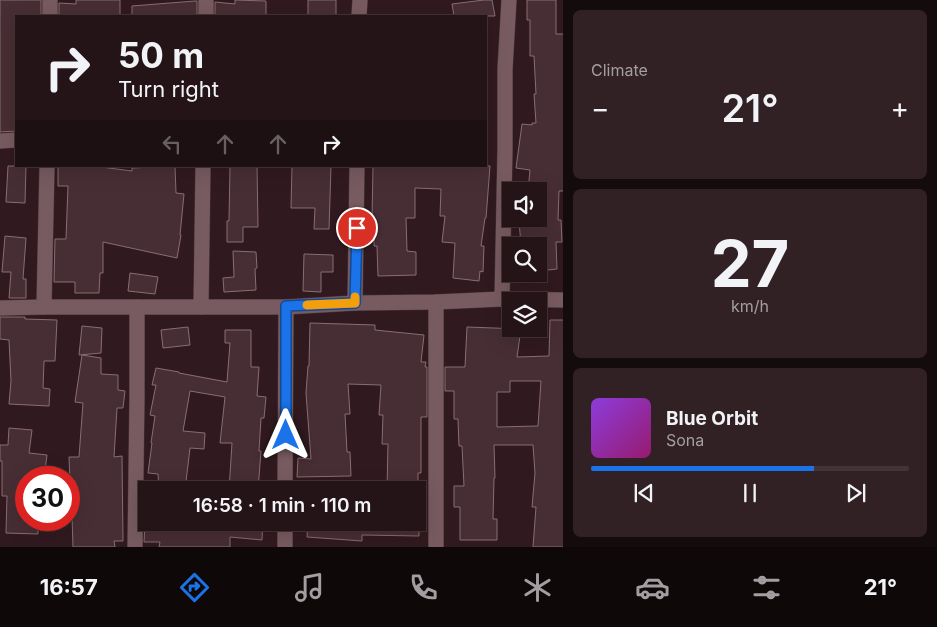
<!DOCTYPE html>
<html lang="en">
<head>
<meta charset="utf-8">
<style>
  body { margin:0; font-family:Inter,sans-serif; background:#312124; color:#f1f3f6; height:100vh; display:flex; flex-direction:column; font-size:19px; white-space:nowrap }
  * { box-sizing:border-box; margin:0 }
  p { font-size:16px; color:#a39ea1 }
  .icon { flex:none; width:28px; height:28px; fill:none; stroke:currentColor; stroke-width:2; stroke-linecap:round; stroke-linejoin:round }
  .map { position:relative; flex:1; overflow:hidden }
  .side { display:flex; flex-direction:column; gap:10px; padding:10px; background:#140b0d; width:374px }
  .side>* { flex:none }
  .banner { position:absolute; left:15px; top:15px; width:472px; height:152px; border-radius:0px; box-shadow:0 5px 20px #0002,0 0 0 1px #423336; background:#251417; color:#f1f3f6; overflow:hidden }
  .fabs { position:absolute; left:502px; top:182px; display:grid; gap:10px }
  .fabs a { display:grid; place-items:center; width:45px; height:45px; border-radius:0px; background:#251417; box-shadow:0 5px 20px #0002,0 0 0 1px #423336; font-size:25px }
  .speed { position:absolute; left:15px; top:466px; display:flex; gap:10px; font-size:25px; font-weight:700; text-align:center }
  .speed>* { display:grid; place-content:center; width:65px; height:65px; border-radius:50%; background:#251417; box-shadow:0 5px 20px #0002,0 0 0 1px #423336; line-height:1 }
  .speed .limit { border:8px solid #d22; background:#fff; color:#111 }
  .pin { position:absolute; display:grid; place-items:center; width:42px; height:42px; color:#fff; margin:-21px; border:2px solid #fff; border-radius:50%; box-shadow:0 1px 5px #0007 }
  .me { position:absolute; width:55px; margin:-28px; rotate:0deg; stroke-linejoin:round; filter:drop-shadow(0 0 4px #0008) }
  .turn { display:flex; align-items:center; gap:18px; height:105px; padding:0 20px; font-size:22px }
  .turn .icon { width:65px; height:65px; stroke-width:2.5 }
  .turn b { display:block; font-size:35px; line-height:42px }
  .lanes { display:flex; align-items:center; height:48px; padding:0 20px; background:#0003; justify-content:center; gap:25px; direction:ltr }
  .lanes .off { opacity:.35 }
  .big { font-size:38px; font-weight:600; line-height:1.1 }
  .side .card { flex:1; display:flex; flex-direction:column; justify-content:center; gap:8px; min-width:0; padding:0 18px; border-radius:8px; background:#312124 }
  .side .dial { align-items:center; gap:0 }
  .dial b { font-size:65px; line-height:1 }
  .song { display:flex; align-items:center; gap:15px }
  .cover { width:60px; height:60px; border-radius:8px; background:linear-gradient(135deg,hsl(270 70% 55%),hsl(320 70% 35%)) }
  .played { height:5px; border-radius:2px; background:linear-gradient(90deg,#1a73e8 70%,#423336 70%) }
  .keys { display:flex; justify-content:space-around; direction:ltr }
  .heat { display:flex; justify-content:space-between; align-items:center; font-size:28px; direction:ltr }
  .trip { position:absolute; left:138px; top:481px; width:288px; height:50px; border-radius:0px; background:#251417; box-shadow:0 5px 20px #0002,0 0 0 1px #423336; font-weight:600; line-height:50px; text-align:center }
  .tabs { display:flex; height:80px; justify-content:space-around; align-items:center; background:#0f0809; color:#a39ea1 }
  .tabs .icon { width:35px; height:35px }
  .tabs .active { color:#1a73e8 }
  .tabs b { font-size:22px; color:#f1f3f6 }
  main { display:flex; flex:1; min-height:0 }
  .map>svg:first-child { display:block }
  .building { fill:#472e34; stroke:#8a6d73; fill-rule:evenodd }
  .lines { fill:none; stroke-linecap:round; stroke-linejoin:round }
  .minor-casing { stroke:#48353a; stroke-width:16 }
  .minor { stroke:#775b61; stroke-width:15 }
  .route-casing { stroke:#114b97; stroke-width:12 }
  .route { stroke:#1a73e8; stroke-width:9 }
  .slow { stroke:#f59e0b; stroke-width:9 }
</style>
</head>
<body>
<main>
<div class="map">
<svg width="564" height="547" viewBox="0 0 564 547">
  <rect width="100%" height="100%" fill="#311a1f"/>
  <g class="building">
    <path d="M0,0h41v16h-25v115l-16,1z"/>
    <path d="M76,0h44v16h-61v-13l17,1z"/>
    <path d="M235,0l31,1v15h-51v-14l20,2z"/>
    <rect x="308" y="0" width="28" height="16"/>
    <path d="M484,0h8l3,16h-41l-2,-12z"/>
    <path d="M527,0h29v34h8v157h-5l-1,29h3l1,22h-6l1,27 -18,2v-28l-18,1 -2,-22 20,-1v-30h-11l2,-21 -14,-2 6,-44 10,1v-2h4l-2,-29h2l-2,-38h-4v-36h-3z"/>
    <path d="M195,1h2v15h-65v-10z"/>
    <path d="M8,166h18l-1,37 -19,-1z"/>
    <path d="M58,166h43v1l31,4v-3l43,-2 1,27 8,1 -4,41h1l-4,23 -74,-16v31h-3l-1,20h-24v-11h-21l1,-43h11l2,-53h-10z"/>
    <path d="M230,166h27l1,61h-15v15h-16v-21h2z"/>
    <path d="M292,166h39l-2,63h-15l1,-21h-24z"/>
    <path d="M373,166h117l-4,52h-1l-4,28h3l-1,26 -3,-1 -1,10 -26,-3 2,-35 -13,-1 3,-26h-5l1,-27 -26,-1v30h-9l1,33 9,1v23l-38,1 -1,-30h-3v-28h-2z"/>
    <path d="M5,236l21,2 -3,41h3v19h-17l2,-26h-9z"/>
    <path d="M233,251l23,1 1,16 -2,1 1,21 -32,2 -1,-14 11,-1z"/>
    <path d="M304,254l29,1v17h-12v20l-18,-1z"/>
    <path d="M130,273l28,4 -3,17 -27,-3z"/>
    <path d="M0,317h25v2l32,1 -2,41h-11l-1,27 7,1 -1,17 -40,-2 2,-23 -2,-41 -9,-1z"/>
    <path d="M550,320h14v227h-31l3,-40h-4l3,-34 -2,-28h-39l1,33h-1l-1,41h4v21h-37v-33h-6v-21h10l-2,-40h-3l-1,-27h-4v-28h-9v-24h20l2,-40 54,2 -4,28 32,-1zM510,381h31l-3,45 -41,1v-35h13z"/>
    <path d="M310,323l65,2v5l49,5 -3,27h5l-1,5h2v50h-6v56h-3v17h-31l1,-46h-6l1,-29h-4l2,-30 -33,-1 2,30h-5l2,38h3l1,24 -54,1 1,-19 13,1 -5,-66 2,-27h1z"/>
    <path d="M82,326l20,2 -1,25 -22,2z"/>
    <path d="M188,327l2,18 -27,3 -2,-18z"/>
    <path d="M225,330h26v37h8l-2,29 9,1 -2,21h-3l-2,33h2l-3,39h-29l3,-47h-12l5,-46 -35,-6 -7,40 22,2 -1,16 -14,-1 -5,42h-26l-1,-16 -10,-1 4,-30h-1l4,-27 -5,-1 6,-30h-4l4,-17 23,4v1l48,9 3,-39h-5z"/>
    <path d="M82,355l19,3v16l17,1v15l7,1 -2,17h-6l-3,49 8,-1 1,85h-9l1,6h-42l-1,-31h1l1,-35h-4l-1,-24h10l4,-54 -8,-1z"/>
    <path d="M9,428l23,2 -3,23 18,2 -3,23h-18v42h12v14l-32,-1 1,-37h-5v-35h-2v-16h8z"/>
    <path d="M263,522l-1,18 -32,-3v10h-71l1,-5h-16l1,-19z"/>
    <path d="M308,522h111v14l-57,-1v6l-55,-4z"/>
  </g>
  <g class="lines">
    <g class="minor-casing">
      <g id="minor">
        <path d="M50,16v-16"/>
        <path d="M206,16v-16"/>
        <path d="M359,16l1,-16"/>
        <path d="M0,141l16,-1"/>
        <path d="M502,299l3,-150v-80l4,-69"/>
        <path d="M436,302v245"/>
        <path d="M355,303l2,-137"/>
        <path d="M44,307l3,-141"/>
        <path d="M201,307l2,-141"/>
        <path d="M0,308l44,-1h242l69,-4 81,-1 66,-3 62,1"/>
        <path d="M285,490l1,-183"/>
        <path d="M135,547l2,-150v-90"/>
        <path d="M285,547v-25"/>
      </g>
    </g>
    <use href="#minor" class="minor"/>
  </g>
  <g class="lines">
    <g class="route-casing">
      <path id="route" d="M286,435v-129l69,-3 2,-75"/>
    </g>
    <use href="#route" class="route"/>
    <path class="slow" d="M307,305l48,-2v-6"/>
  </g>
</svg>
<div class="fabs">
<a><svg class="icon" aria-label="sound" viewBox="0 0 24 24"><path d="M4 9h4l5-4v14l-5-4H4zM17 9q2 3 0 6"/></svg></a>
<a><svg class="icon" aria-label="search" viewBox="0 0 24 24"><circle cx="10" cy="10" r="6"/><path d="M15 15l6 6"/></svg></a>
<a><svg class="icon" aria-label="layers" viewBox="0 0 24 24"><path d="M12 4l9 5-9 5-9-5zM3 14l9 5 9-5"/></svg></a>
</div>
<div class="speed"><div class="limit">30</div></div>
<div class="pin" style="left:357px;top:228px;background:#d93025"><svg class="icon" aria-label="arrive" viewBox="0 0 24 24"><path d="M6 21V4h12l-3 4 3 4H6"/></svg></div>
<svg class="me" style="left:286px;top:435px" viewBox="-20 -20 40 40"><path d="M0-17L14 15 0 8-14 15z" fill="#1a73e8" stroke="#fff" stroke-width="4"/></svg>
<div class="trip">16:58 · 1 min · 110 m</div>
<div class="banner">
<div class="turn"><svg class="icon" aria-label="right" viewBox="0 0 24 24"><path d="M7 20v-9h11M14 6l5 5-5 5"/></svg><div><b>50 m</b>Turn right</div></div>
<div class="lanes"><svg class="icon off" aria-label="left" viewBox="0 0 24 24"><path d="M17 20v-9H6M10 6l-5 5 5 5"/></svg><svg class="icon off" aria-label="ahead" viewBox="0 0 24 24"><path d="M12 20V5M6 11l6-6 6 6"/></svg><svg class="icon off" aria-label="ahead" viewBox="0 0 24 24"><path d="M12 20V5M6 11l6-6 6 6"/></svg><svg class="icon" aria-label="right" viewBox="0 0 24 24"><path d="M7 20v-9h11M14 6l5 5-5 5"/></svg></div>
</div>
</div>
<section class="side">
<div class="card"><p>Climate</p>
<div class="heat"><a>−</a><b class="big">21°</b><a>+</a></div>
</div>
<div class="card dial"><b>27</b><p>km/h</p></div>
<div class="card">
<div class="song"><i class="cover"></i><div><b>Blue Orbit</b><p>Sona</p></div></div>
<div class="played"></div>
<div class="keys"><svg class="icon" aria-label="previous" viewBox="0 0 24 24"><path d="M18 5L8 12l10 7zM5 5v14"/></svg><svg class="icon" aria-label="pause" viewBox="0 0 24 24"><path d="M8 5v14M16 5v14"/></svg><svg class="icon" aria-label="next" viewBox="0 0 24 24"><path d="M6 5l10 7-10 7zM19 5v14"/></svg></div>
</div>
</section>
</main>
<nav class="tabs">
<b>16:57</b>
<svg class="icon active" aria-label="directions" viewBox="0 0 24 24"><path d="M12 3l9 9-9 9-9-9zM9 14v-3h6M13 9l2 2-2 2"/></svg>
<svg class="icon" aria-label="music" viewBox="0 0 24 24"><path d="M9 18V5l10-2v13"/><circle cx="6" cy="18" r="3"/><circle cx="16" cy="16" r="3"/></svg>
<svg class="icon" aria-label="phone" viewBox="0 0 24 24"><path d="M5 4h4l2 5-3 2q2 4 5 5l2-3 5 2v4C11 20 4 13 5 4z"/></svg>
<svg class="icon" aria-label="climate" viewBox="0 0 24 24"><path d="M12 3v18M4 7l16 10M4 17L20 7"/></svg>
<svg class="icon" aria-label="car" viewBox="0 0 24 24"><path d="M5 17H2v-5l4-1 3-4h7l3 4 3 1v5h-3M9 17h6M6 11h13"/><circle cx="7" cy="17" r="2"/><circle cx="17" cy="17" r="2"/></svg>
<svg class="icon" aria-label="filters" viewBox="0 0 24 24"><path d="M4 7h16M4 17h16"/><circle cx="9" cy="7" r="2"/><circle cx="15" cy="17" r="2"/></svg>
<b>21°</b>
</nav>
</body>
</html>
